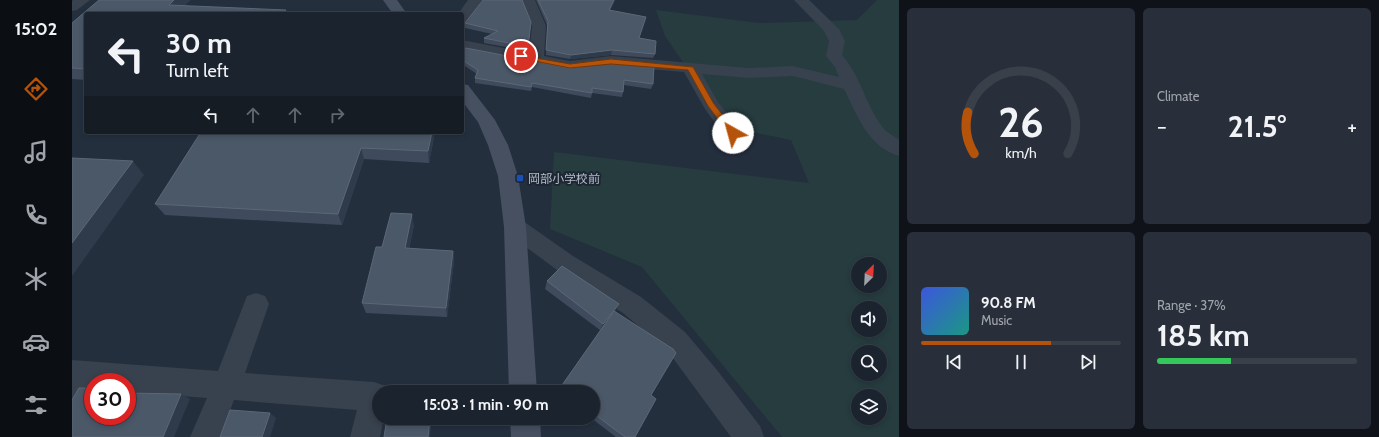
<!DOCTYPE html>
<html lang="en">
<head>
<meta charset="utf-8">
<style>
  body { margin:0; font-family:Cabin,"Noto Sans JP",sans-serif; background:#282f3a; color:#f1f3f6; height:100vh; display:flex; flex-direction:column; font-size:15px; white-space:nowrap }
  * { box-sizing:border-box; margin:0 }
  p { font-size:13px; color:#a0a4aa }
  .icon { flex:none; width:22px; height:22px; fill:none; stroke:currentColor; stroke-width:2; stroke-linecap:round; stroke-linejoin:round }
  .map { position:relative; flex:1; overflow:hidden }
  .details { display:flex; flex-direction:column; gap:8px; padding:8px; background:#0f1319; width:480px }
  .details>* { flex:none }
  .hud { position:absolute; left:12px; top:12px; width:380px; height:122px; border-radius:4px; box-shadow:0 2px 6px #0003,0 0 0 1px #39404a; background:#1b232e; color:#f1f3f6; overflow:hidden }
  .needle { width:26px; rotate:24deg }
  .buttons { position:absolute; left:779px; top:257px; display:grid; gap:8px }
  .buttons a { display:grid; place-items:center; width:36px; height:36px; border-radius:50%; background:#1b232e; box-shadow:0 2px 6px #0003,0 0 0 1px #39404a; font-size:20px }
  .speed { position:absolute; left:12px; top:373px; display:flex; gap:8px; font-size:20px; font-weight:700; text-align:center }
  .speed>* { display:grid; place-content:center; width:52px; height:52px; border-radius:50%; background:#1b232e; box-shadow:0 2px 6px #0003,0 0 0 1px #39404a; line-height:1 }
  .speed .limit { border:6px solid #d22; background:#fff; color:#111 }
  .pin { position:absolute; display:grid; place-items:center; width:34px; height:34px; color:#fff; margin:-17px; border:2px solid #fff; border-radius:50%; box-shadow:0 1px 4px #0007 }
  .me { position:absolute; width:44px; margin:-22px; rotate:322deg; stroke-linejoin:round; filter:drop-shadow(0 0 3px #0008) }
  .turn { display:flex; align-items:center; gap:14px; height:84px; padding:0 16px; font-size:18px }
  .turn .icon { width:52px; height:52px; stroke-width:2.5 }
  .turn b { display:block; font-size:28px; line-height:34px }
  .lanes { display:flex; align-items:center; height:38px; padding:0 16px; background:#0003; justify-content:center; gap:20px; direction:ltr }
  .lanes .off { opacity:.35 }
  .big { font-size:30px; font-weight:800; line-height:1.1 }
  .details .card { flex:1; display:flex; flex-direction:column; justify-content:center; gap:6px; min-width:0; padding:0 14px; border-radius:6px; background:#282f3a }
  .details .dial { align-items:center; gap:0 }
  .dial svg { height:104px; overflow:visible; fill:none; stroke:#39404a; stroke-width:7; stroke-linecap:round; text-anchor:middle }
  .dial text { fill:#f1f3f6; stroke:none }
  .song { display:flex; align-items:center; gap:12px }
  .cover { width:48px; height:48px; border-radius:6px; background:linear-gradient(135deg,hsl(230 70% 55%),hsl(170 70% 35%)) }
  .played { height:4px; border-radius:2px; background:linear-gradient(90deg,#b45309 65%,#39404a 65%) }
  .keys { display:flex; justify-content:space-around; direction:ltr }
  .heat { display:flex; justify-content:space-between; align-items:center; font-size:22px; direction:ltr }
  .charge { height:6px; border-radius:3px; background:linear-gradient(90deg,#34c759 37%,#39404a 0) }
  .details .tiles { flex:1; display:grid; gap:8px; grid-template-columns:repeat(2,1fr) }
  .trip { position:absolute; left:300px; top:385px; width:228px; height:40px; border-radius:20px; background:#1b232e; box-shadow:0 2px 6px #0003,0 0 0 1px #39404a; font-weight:800; line-height:40px; text-align:center }
  main { display:flex; flex:1; min-height:0 }
  .tabs { display:flex; flex-direction:column; width:72px; justify-content:space-around; align-items:center; background:#0b0e12; color:#a0a4aa }
  .tabs .icon { width:28px; height:28px }
  .tabs .active { color:#b45309 }
  .tabs b { font-size:18px; color:#f1f3f6 }
  .map>svg:first-child { display:block }
  .green { fill:#263c3f; fill-rule:evenodd }
  .lines { fill:none; stroke-linecap:round; stroke-linejoin:round }
  .street { fill:#38414e; fill-rule:evenodd }
  .secondary { fill:#465061; fill-rule:evenodd }
  .wall { fill:#3f4b5c }
  .shaded-wall { fill:#2f3b4b }
  .building { fill:#4b5868; stroke:#5c6777 }
  .route { fill:#b45309; stroke:#753606 }
  .transit-dot { fill:#1a4fb4; stroke:#1d2633; stroke-width:1.5 }
  .labels { text-anchor:middle; dominant-baseline:central; stroke-width:4; stroke-linejoin:round; paint-order:stroke }
  .poi-label { font-size:12px; fill:#b4bcc9; stroke:#1d2633; text-anchor:start }
</style>
</head>
<body>
<main>
<nav class="tabs">
<b>15:02</b>
<svg class="icon active" aria-label="directions" viewBox="0 0 24 24"><path d="M12 3l9 9-9 9-9-9zM9 14v-3h6M13 9l2 2-2 2"/></svg>
<svg class="icon" aria-label="music" viewBox="0 0 24 24"><path d="M9 18V5l10-2v13"/><circle cx="6" cy="18" r="3"/><circle cx="16" cy="16" r="3"/></svg>
<svg class="icon" aria-label="phone" viewBox="0 0 24 24"><path d="M5 4h4l2 5-3 2q2 4 5 5l2-3 5 2v4C11 20 4 13 5 4z"/></svg>
<svg class="icon" aria-label="climate" viewBox="0 0 24 24"><path d="M12 3v18M4 7l16 10M4 17L20 7"/></svg>
<svg class="icon" aria-label="car" viewBox="0 0 24 24"><path d="M5 17H2v-5l4-1 3-4h7l3 4 3 1v5h-3M9 17h6M6 11h13"/><circle cx="7" cy="17" r="2"/><circle cx="17" cy="17" r="2"/></svg>
<svg class="icon" aria-label="filters" viewBox="0 0 24 24"><path d="M4 7h16M4 17h16"/><circle cx="9" cy="7" r="2"/><circle cx="15" cy="17" r="2"/></svg>
</nav>
<div class="map">
<svg width="827" height="437" viewBox="0 0 827 437">
  <rect width="100%" height="100%" fill="#242f3e"/>
  <path class="green" d="M805,0h22v437h-117l-140,-170 -92,-38 4,-77 255,31 -18,-43 -63,-13 -63,-91 -9,-26 103,13 98,-3zM786,264h22v22h-22zM786,308h22v22h-22zM786,352h22v22h-22zM786,396h22v22h-22z"/>
  <g class="lines">
    <g class="street">
      <path d="M1,0h17l-13,10 -5,1v-10z"/>
      <path d="M396,0h14l-15,22 -5,1v-9h-4z"/>
      <path d="M449,0h14l11,26 -2,30 26,5 41,-5 137,12 45,-2 46,11 -4,-10 -9,-11 3,-15 -5,-10 -30,-31h15l30,29 6,12 -3,14c20,22 24,54 44,76 4,3 9,6 13,9v16c-31,-9 -42,-41 -55,-67l-51,-13 -45,2 -46,-4 16,28 30,38 -3,5 -7,2 -7,-2 -26,-36 -21,-37 -73,-6 -41,5 -108,-21v-10l67,13 3,-27z"/>
      <path d="M443,218l8,3 50,35 68,41 44,35 32,38 43,56 4,11h-33l-64,-87 -44,-37 -66,-43 -50,-37 -3,-6 3,-6z"/>
      <path d="M184,293l9,3 4,8 -24,69 129,9 15,5 2,5h-12v26h5l-4,19h-30l7,-27 -123,-10 -14,37h-30l17,-39 -80,-6v-10h-34v7h-3l-8,14 -10,4v-47l146,11 29,-75z"/>
    </g>
    <g class="secondary">
      <path d="M311,0h14l10,14h-14z"/>
      <path d="M390,84l6,1 27,35 13,25 10,31 8,51 11,165h-28l-5,-165 -6,-51 -10,-31 -10,-23 -16,-21z"/>
      <path d="M438,418h30l1,19h-30z"/>
    </g>
  </g>
  <g class="wall">
    <path d="M27,0h91l-6,6 -98,8v66l-14,-1v-56z"/>
    <path d="M464,0h79l-5,11 45,43 -2,4 -42,-3 -41,4 -24,-4 1,-30z"/>
    <path d="M459,22l-3,29 -44,-8v-5l8,-4 -27,-6v-5z"/>
    <path d="M390,50l191,34 -2,5 -27,-4 -1,7 -1,5 -30,-4 -1,5 -59,-11 -1,4 -56,-8v-5l2,-4 -15,-10z"/>
    <path d="M129,132h233v5l-5,26 -65,-4 -22,66 -177,-10 -10,-11z"/>
    <path d="M342,225l-5,24 44,2 1,10 -7,56 -81,-4 -4,-10 20,-56z"/>
    <path d="M475,281l68,31 36,83 -16,42h-19l-25,-19h2v-26h-35l2,-4 44,-62 -4,4 -55,-41z"/>
  </g>
  <g class="shaded-wall">
    <path d="M102,0h16l-13,14 -8,-9z"/>
    <path d="M542,0h1l-7,15 1,-5z"/>
    <path d="M214,10l1,4h-4z"/>
    <path d="M540,50l-1,5 -41,4 1,-4z"/>
    <path d="M360,132h2v5l-5,26 -1,-12z"/>
    <path d="M289,148l3,11 -22,66 -4,-11z"/>
    <path d="M61,161l11,14 -72,101v-33z"/>
    <path d="M340,214l2,11 -7,33 -2,-10z"/>
    <path d="M381,251l1,10 -7,56 -1,-9z"/>
    <path d="M547,304l-3,7 -16,19 3,-6z"/>
    <path d="M109,394l9,5 -16,38h-11z"/>
    <path d="M198,413l6,5 -6,19h-8z"/>
    <path d="M358,418h2l-2,19h-2z"/>
  </g>
  <g class="building">
    <path d="M27,0h75l-5,5 117,5 -3,4h-197v55l-14,-1v-45z"/>
    <path d="M411,0h39l9,22 -3,25 -44,-9 14,-7 -33,-8z"/>
    <path d="M466,0h76l-5,10 37,7 -7,21 17,3 -1,13 -43,-4 -41,5 -25,-5 2,-29z"/>
    <path d="M394,48l104,20 42,-5 42,3 -1,18 -29,-4 -1,12 -31,-4v5l-60,-10 -1,4 -56,-9 3,-8 -16,-10v-10z"/>
    <path d="M129,132h231l-4,19 -67,-3 -23,66 -183,-10z"/>
    <path d="M0,158l61,3 -61,82z"/>
    <path d="M319,213l21,1 -7,34 48,3 -7,57 -84,-5 14,-56h6z"/>
    <path d="M490,266l57,38 -16,20 -56,-43z"/>
    <path d="M542,311l59,38 3,4 -25,42 5,4 -21,38h-10l-32,-24v-21h-28l-5,-4z"/>
    <path d="M7,388h14v28h34v-23l54,1 -18,43h-91v-37z"/>
    <path d="M158,410l40,3 -8,24h-42z"/>
    <path d="M315,418h43l-2,19h-44z"/>
  </g>
  <path class="route" d="M447,55l51,9 41,-5 82,8 21,37 23,29 -1,2h-6l-22,-29 -20,-36 -77,-6 -41,4 -51,-10z"/>
  <rect class="transit-dot" x="444" y="174" width="8" height="8" rx="2"/>
  <g class="labels">
    <g class="poi-label">
      <text x="456" y="178">岡部小学校前</text>
    </g>
  </g>
</svg>
<div class="buttons">
<a><svg class="needle" viewBox="-14 -14 28 28"><path d="M0-13l5 13h-10z" fill="#e53935"/><path d="M0 13l5-13h-10z" fill="#a0a4aa"/></svg></a>
<a><svg class="icon" aria-label="sound" viewBox="0 0 24 24"><path d="M4 9h4l5-4v14l-5-4H4zM17 9q2 3 0 6"/></svg></a>
<a><svg class="icon" aria-label="search" viewBox="0 0 24 24"><circle cx="10" cy="10" r="6"/><path d="M15 15l6 6"/></svg></a>
<a><svg class="icon" aria-label="layers" viewBox="0 0 24 24"><path d="M12 4l9 5-9 5-9-5zM3 14l9 5 9-5"/></svg></a>
</div>
<div class="speed"><div class="limit">30</div></div>
<div class="pin" style="left:449px;top:56px;background:#d93025"><svg class="icon" aria-label="arrive" viewBox="0 0 24 24"><path d="M6 21V4h12l-3 4 3 4H6"/></svg></div>
<svg class="me" style="left:661px;top:133px" viewBox="-20 -20 40 40"><circle r="19" fill="#fff"/><path d="M0-13L10 11 0 6-10 11z" fill="#b45309"/></svg>
<div class="trip">15:03 · 1 min · 90 m</div>
<div class="hud">
<div class="turn"><svg class="icon" aria-label="left" viewBox="0 0 24 24"><path d="M17 20v-9H6M10 6l-5 5 5 5"/></svg><div><b>30 m</b>Turn left</div></div>
<div class="lanes"><svg class="icon" aria-label="left" viewBox="0 0 24 24"><path d="M17 20v-9H6M10 6l-5 5 5 5"/></svg><svg class="icon off" aria-label="ahead" viewBox="0 0 24 24"><path d="M12 20V5M6 11l6-6 6 6"/></svg><svg class="icon off" aria-label="ahead" viewBox="0 0 24 24"><path d="M12 20V5M6 11l6-6 6 6"/></svg><svg class="icon off" aria-label="right" viewBox="0 0 24 24"><path d="M7 20v-9h11M14 6l5 5-5 5"/></svg></div>
</div>
</div>
<section class="details">
<div class="tiles">
<div class="card dial"><svg viewBox="0 0 100 80">
<path d="M14 69A42 42 0 1 1 86 69"/>
<path d="M14 69A42 42 0 0 1 9 37" stroke="#b45309"/>
<text x="50" y="56" font-size="32" font-weight="700">26</text>
<text x="50" y="72" font-size="11">km/h</text>
</svg></div>
<div class="card"><p>Climate</p>
<div class="heat"><a>−</a><b class="big">21.5°</b><a>+</a></div>
</div>
<div class="card">
<div class="song"><i class="cover"></i><div><b>90.8 FM</b><p>Music</p></div></div>
<div class="played"></div>
<div class="keys"><svg class="icon" aria-label="previous" viewBox="0 0 24 24"><path d="M18 5L8 12l10 7zM5 5v14"/></svg><svg class="icon" aria-label="pause" viewBox="0 0 24 24"><path d="M8 5v14M16 5v14"/></svg><svg class="icon" aria-label="next" viewBox="0 0 24 24"><path d="M6 5l10 7-10 7zM19 5v14"/></svg></div>
</div>
<div class="card"><p>Range · 37%</p><b class="big">185 km</b><div class="charge"></div></div>
</div>
</section>
</main>
</body>
</html>
